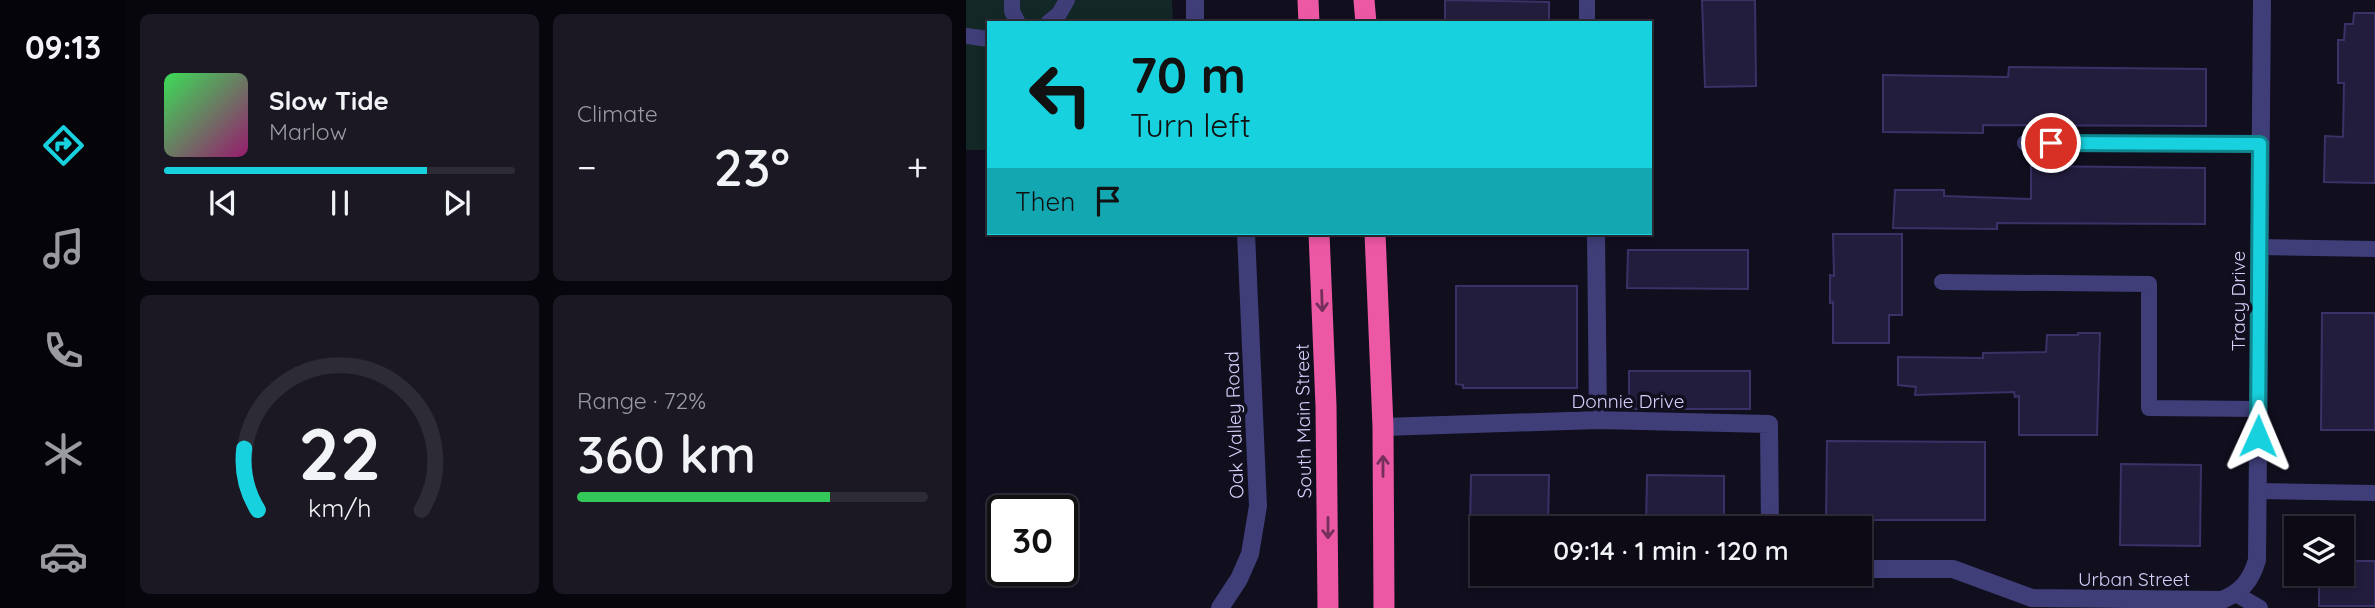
<!DOCTYPE html>
<html lang="en">
<head>
<meta charset="utf-8">
<style>
  body { margin:0; font-family:Quicksand,sans-serif; background:#1b1823; color:#f1f3f6; height:100vh; display:flex; flex-direction:column; font-size:26px; white-space:nowrap }
  * { box-sizing:border-box; margin:0 }
  p { font-size:23px; color:#9a9aa1 }
  .icon { flex:none; width:38px; height:38px; fill:none; stroke:currentColor; stroke-width:2; stroke-linecap:round; stroke-linejoin:round }
  .map { position:relative; flex:1; overflow:hidden }
  .drawer { display:flex; flex-direction:column; gap:14px; padding:14px; background:#07060c; width:840px }
  .drawer>* { flex:none }
  .hud { position:absolute; left:21px; top:21px; width:665px; height:214px; border-radius:0px; box-shadow:0 4px 10px #0003,0 0 0 2px #2d2b35; background:#18d1de; color:#111; overflow:hidden }
  .controls { position:absolute; left:1318px; top:516px; display:grid; gap:14px }
  .controls a { display:grid; place-items:center; width:70px; height:70px; border-radius:0px; background:#0d0a16; box-shadow:0 4px 10px #0003,0 0 0 2px #2d2b35; font-size:35px }
  .speed { position:absolute; left:21px; top:495px; display:flex; gap:14px; font-size:35px; font-weight:700; text-align:center }
  .speed>* { display:grid; place-content:center; width:91px; height:91px; border-radius:50%; background:#0d0a16; box-shadow:0 4px 10px #0003,0 0 0 2px #2d2b35; line-height:1 }
  .speed .limit { border:4px solid #111; border-radius:10px; background:#fff; color:#111 }
  .pin { position:absolute; display:grid; place-items:center; width:60px; height:60px; color:#fff; margin:-30px; border:4px solid #fff; border-radius:50%; box-shadow:0 2px 7px #0007 }
  .me { position:absolute; width:77px; margin:-38px; rotate:1deg; stroke-linejoin:round; filter:drop-shadow(0 0 5px #0008) }
  .turn { display:flex; align-items:center; gap:24px; height:147px; padding:0 28px; font-size:32px }
  .turn .icon { width:91px; height:91px; stroke-width:2.5 }
  .turn b { display:block; font-size:49px; line-height:60px }
  .then { display:flex; align-items:center; height:66px; padding:0 28px; background:#0003; gap:14px; font-size:26px }
  .big { font-size:52px; font-weight:600; line-height:1.1 }
  .drawer .card { flex:1; display:flex; flex-direction:column; justify-content:center; gap:10px; min-width:0; padding:0 24px; border-radius:10px; background:#1b1823 }
  .drawer .dial { align-items:center; gap:0 }
  .dial svg { height:182px; overflow:visible; fill:none; stroke:#2d2b35; stroke-width:7; stroke-linecap:round; text-anchor:middle }
  .dial text { fill:#f1f3f6; stroke:none }
  .song { display:flex; align-items:center; gap:21px }
  .cover { width:84px; height:84px; border-radius:10px; background:linear-gradient(135deg,hsl(130 70% 55%),hsl(320 70% 35%)) }
  .played { height:7px; border-radius:4px; background:linear-gradient(90deg,#18d1de 75%,#2d2b35 75%) }
  .keys { display:flex; justify-content:space-around; direction:ltr }
  .heat { display:flex; justify-content:space-between; align-items:center; font-size:38px; direction:ltr }
  .charge { height:10px; border-radius:5px; background:linear-gradient(90deg,#34c759 72%,#2d2b35 0) }
  .drawer .tiles { flex:1; display:grid; gap:14px; grid-template-columns:repeat(2,1fr) }
  .trip { position:absolute; left:504px; top:516px; width:402px; height:70px; border-radius:0px; background:#0d0a16; box-shadow:0 4px 10px #0003,0 0 0 2px #2d2b35; font-weight:600; line-height:70px; text-align:center }
  main { display:flex; flex:1; min-height:0 }
  .tabs { display:flex; flex-direction:column; width:126px; justify-content:space-around; align-items:center; background:#050409; color:#9a9aa1 }
  .tabs .icon { width:49px; height:49px }
  .tabs .selected { color:#18d1de }
  .tabs b { font-size:32px; color:#f1f3f6 }
  .map>svg:first-child { display:block }
  .green { fill:#122726 }
  .building { fill:#221d3d; stroke:#3a3166; stroke-width:2 }
  .lines { fill:none; stroke-linecap:round; stroke-linejoin:round }
  .lane { stroke:#3f3e78; stroke-width:16 }
  .street { stroke:#3f3e78; stroke-width:18 }
  .highway { stroke:#ed58a5; stroke-width:21 }
  .oneway { stroke:#742f5b }
  .route-casing { stroke:#108890; stroke-width:18 }
  .route { stroke:#18d1de; stroke-width:12 }
  .labels { text-anchor:middle; dominant-baseline:central; stroke-width:7; stroke-linejoin:round; paint-order:stroke }
  .street-label { font-size:19px; fill:#d4d0fa; stroke:#110e1e }
</style>
</head>
<body>
<main>
<nav class="tabs">
<b>09:13</b>
<svg class="icon selected" aria-label="directions" viewBox="0 0 24 24"><path d="M12 3l9 9-9 9-9-9zM9 14v-3h6M13 9l2 2-2 2"/></svg>
<svg class="icon" aria-label="music" viewBox="0 0 24 24"><path d="M9 18V5l10-2v13"/><circle cx="6" cy="18" r="3"/><circle cx="16" cy="16" r="3"/></svg>
<svg class="icon" aria-label="phone" viewBox="0 0 24 24"><path d="M5 4h4l2 5-3 2q2 4 5 5l2-3 5 2v4C11 20 4 13 5 4z"/></svg>
<svg class="icon" aria-label="climate" viewBox="0 0 24 24"><path d="M12 3v18M4 7l16 10M4 17L20 7"/></svg>
<svg class="icon" aria-label="car" viewBox="0 0 24 24"><path d="M5 17H2v-5l4-1 3-4h7l3 4 3 1v5h-3M9 17h6M6 11h13"/><circle cx="7" cy="17" r="2"/><circle cx="17" cy="17" r="2"/></svg>
</nav>
<section class="drawer">
<div class="tiles">
<div class="card">
<div class="song"><i class="cover"></i><div><b>Slow Tide</b><p>Marlow</p></div></div>
<div class="played"></div>
<div class="keys"><svg class="icon" aria-label="previous" viewBox="0 0 24 24"><path d="M18 5L8 12l10 7zM5 5v14"/></svg><svg class="icon" aria-label="pause" viewBox="0 0 24 24"><path d="M8 5v14M16 5v14"/></svg><svg class="icon" aria-label="next" viewBox="0 0 24 24"><path d="M6 5l10 7-10 7zM19 5v14"/></svg></div>
</div>
<div class="card"><p>Climate</p>
<div class="heat"><a>−</a><b class="big">23°</b><a>+</a></div>
</div>
<div class="card dial"><svg viewBox="0 0 100 80">
<path d="M14 69A42 42 0 1 1 86 69"/>
<path d="M14 69A42 42 0 0 1 8 42" stroke="#18d1de"/>
<text x="50" y="56" font-size="32" font-weight="700">22</text>
<text x="50" y="72" font-size="11">km/h</text>
</svg></div>
<div class="card"><p>Range · 72%</p><b class="big">360 km</b><div class="charge"></div></div>
</div>
</section>
<div class="map">
<svg width="1409" height="608" viewBox="0 0 1409 608">
  <rect width="100%" height="100%" fill="#110e1e"/>
  <path class="green" d="M0,0h206l1,23h-184v127h-23z"/>
  <g class="building">
    <path d="M479,0l104,2v21h-104z"/>
    <path d="M736,0h53l1,86 -51,1z"/>
    <path d="M1388,13h21v170l-51,-1 1,-46 18,1 1,-54h-6v-43h6l1,-16h8z"/>
    <path d="M1043,67l197,2v57l-223,-1v8l-100,-1v-57l125,2z"/>
    <path d="M1065,166l174,2v56l-208,-1v6l-104,-1 2,-38h49v6l87,3z"/>
    <path d="M867,234h69v81h-13v28h-56v-41l-3,1v-28l4,1z"/>
    <path d="M662,250h120v39l-121,-1z"/>
    <path d="M490,286h121v102h-114v-3l-7,-1z"/>
    <path d="M1356,313h53v117h-54z"/>
    <path d="M1112,333h22l-3,102h-78v-39l-4,1 -1,-5 -99,3 1,-8 -18,-2v-28l85,1v-5l63,-1 1,-17h31z"/>
    <rect x="663" y="371" width="121" height="38"/>
    <path d="M861,441l158,1v78h-159z"/>
    <path d="M1155,464l80,1 -1,81 -80,-1z"/>
    <path d="M505,475h78l-1,53h-78z"/>
    <path d="M681,475l77,1v52h-78z"/>
    <path d="M1376,561h33v45h-56v-32h23z"/>
  </g>
  <g class="lines">
    <g class="lane">
      <path d="M46,0v11l6,12"/>
      <path d="M621,0v23"/>
      <path d="M82,23l11,-9 8,-14"/>
      <path d="M0,36l23,3"/>
      <path d="M1059,143l235,1"/>
      <path d="M1293,247l116,2"/>
      <path d="M976,282l207,2v124l110,1"/>
      <path d="M1292,491l117,2"/>
      <path d="M1270,594l24,14"/>
    </g>
    <g class="street">
      <path d="M229,23v-23"/>
      <path d="M630,233l2,187"/>
      <path d="M417,427l215,-7 171,4 1,104"/>
      <path d="M894,569h93l79,29 190,2c19,-8 29,-19 35,-40l5,-560"/>
      <path d="M254,608l19,-29 11,-25 8,-48 -12,-273"/>
    </g>
    <g class="highway">
      <path d="M342,0l1,23"/>
      <path d="M398,0l2,23"/>
      <path d="M353,233l7,173 2,202"/>
      <path d="M409,233l8,194 1,181"/>
    </g>
  </g>
  <defs><path id="oneway-shaft" d="M-6 0H5M1.5-3L5.5 0L1.5 3" fill="none" stroke-width="1.6" stroke-linecap="round" stroke-linejoin="round" transform="scale(1.75)"/></defs>
  <g class="oneway">
    <use href="#oneway-shaft" transform="translate(356 301) rotate(88)"/>
    <use href="#oneway-shaft" transform="translate(417 466) rotate(-90)"/>
    <use href="#oneway-shaft" transform="translate(362 528) rotate(90)"/>
  </g>
  <g class="lines">
    <g class="route-casing">
      <path id="route" d="M1085,143l209,1 -2,292"/>
    </g>
    <use href="#route" class="route"/>
  </g>
  <g class="labels">
    <g class="street-label">
      <text transform="translate(1272 301) rotate(-90)">Tracy Drive</text>
      <text x="662" y="401">Donnie Drive</text>
      <text transform="translate(337 421) rotate(-91)">South Main Street</text>
      <text transform="translate(268 425) rotate(-92)">Oak Valley Road</text>
      <text x="1168" y="579">Urban Street</text>
    </g>
  </g>
</svg>
<div class="controls">
<a><svg class="icon" aria-label="layers" viewBox="0 0 24 24"><path d="M12 4l9 5-9 5-9-5zM3 14l9 5 9-5"/></svg></a>
</div>
<div class="speed"><div class="limit">30</div></div>
<div class="pin" style="left:1085px;top:143px;background:#d93025"><svg class="icon" aria-label="arrive" viewBox="0 0 24 24"><path d="M6 21V4h12l-3 4 3 4H6"/></svg></div>
<svg class="me" style="left:1292px;top:436px" viewBox="-20 -20 40 40"><path d="M0-17L14 15 0 8-14 15z" fill="#18d1de" stroke="#fff" stroke-width="4"/></svg>
<div class="trip">09:14 · 1 min · 120 m</div>
<div class="hud">
<div class="turn"><svg class="icon" aria-label="left" viewBox="0 0 24 24"><path d="M17 20v-9H6M10 6l-5 5 5 5"/></svg><div><b>70 m</b>Turn left</div></div>
<div class="then">Then<svg class="icon" aria-label="arrive" viewBox="0 0 24 24"><path d="M6 21V4h12l-3 4 3 4H6"/></svg></div>
</div>
</div>
</main>
</body>
</html>
